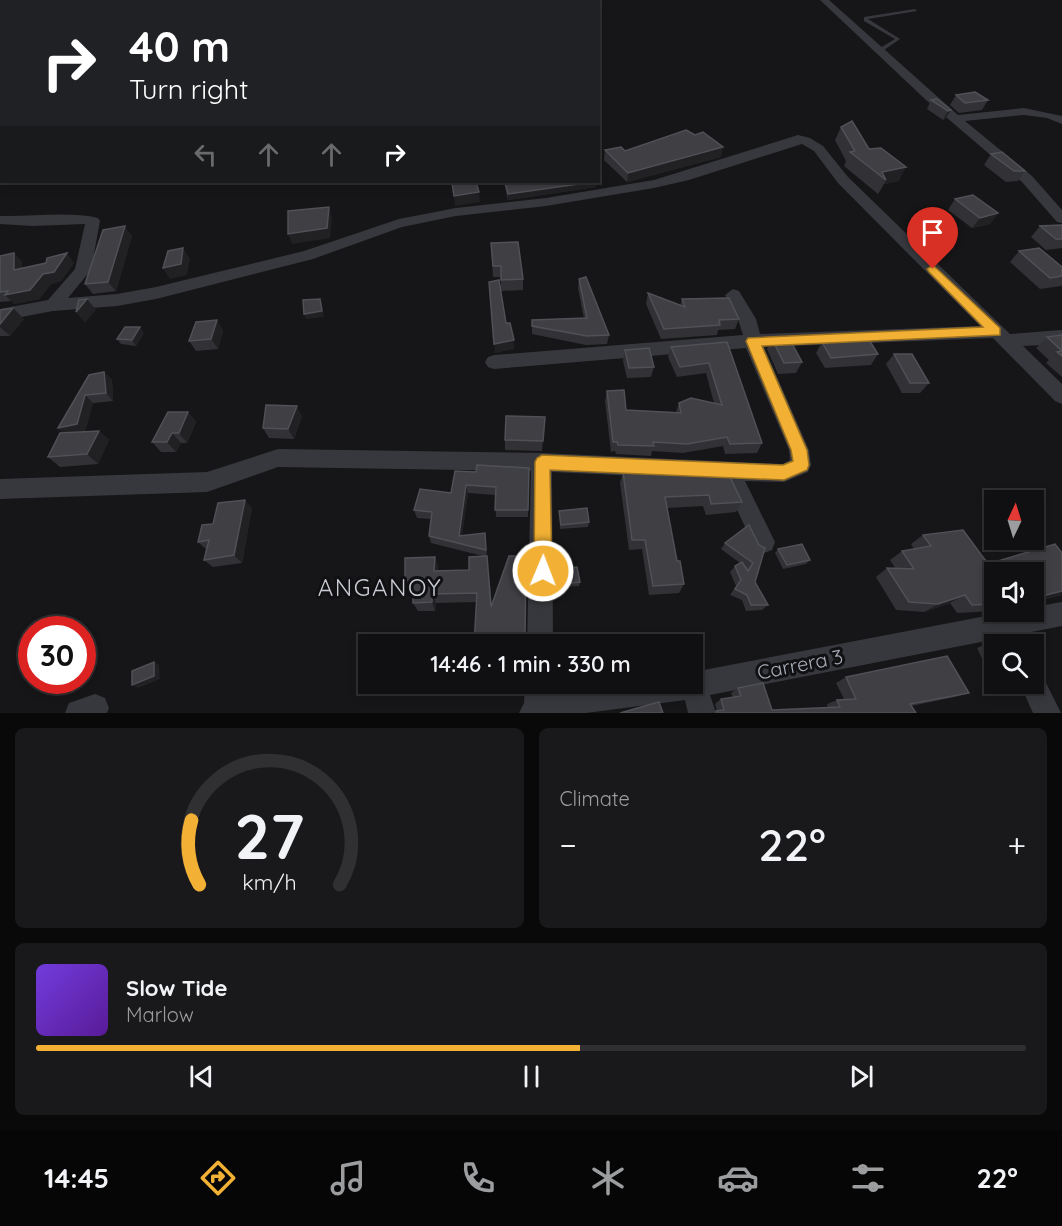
<!DOCTYPE html>
<html lang="en">
<head>
<meta charset="utf-8">
<style>
  body { margin:0; font-family:Quicksand,sans-serif; background:#19191b; color:#f1f3f6; height:100vh; display:flex; flex-direction:column; font-size:22px; white-space:nowrap }
  * { box-sizing:border-box; margin:0 }
  p { font-size:20px; color:#9c9d9f }
  .icon { flex:none; width:33px; height:33px; fill:none; stroke:currentColor; stroke-width:2; stroke-linecap:round; stroke-linejoin:round }
  .map { position:relative; height:713px; overflow:hidden }
  .details { display:flex; flex-direction:column; gap:15px; padding:15px; background:#09090a; flex:1 }
  .details>* { flex:none }
  .top-card { position:absolute; left:0px; top:0px; width:600px; height:183px; box-shadow:0 3px 9px #0003,0 0 0 2px #303032; background:#202124; color:#fff; overflow:hidden }
  .needle { width:39px; rotate:4deg }
  .tools { position:absolute; left:984px; top:490px; display:grid; gap:12px }
  .tools a { display:grid; place-items:center; width:60px; height:60px; border-radius:0px; background:#101012; box-shadow:0 3px 9px #0003,0 0 0 2px #303032; font-size:30px }
  .speed { position:absolute; left:18px; top:616px; display:flex; gap:12px; font-size:30px; font-weight:700; text-align:center }
  .speed>* { display:grid; place-content:center; width:78px; height:78px; border-radius:50%; background:#101012; box-shadow:0 3px 9px #0003,0 0 0 2px #303032; line-height:1 }
  .speed .limit { border:9px solid #d22; background:#fff; color:#111 }
  .pin { position:absolute; display:grid; place-items:center; width:51px; height:51px; color:#fff; margin:-62px -26px; border-radius:50% 50% 50% 0; rotate:-45deg; box-shadow:0 0 6px #0007 }
  .pin .icon { rotate:45deg }
  .me { position:absolute; width:66px; margin:-33px; rotate:1deg; stroke-linejoin:round; filter:drop-shadow(0 0 4px #0008) }
  .turn { display:flex; align-items:center; gap:21px; height:126px; padding:0 30px; font-size:27px }
  .turn .icon { width:78px; height:78px; stroke-width:2.5 }
  .turn b { display:block; font-size:42px; line-height:51px }
  .lanes { display:flex; align-items:center; height:57px; padding:0 30px; background:#0003; justify-content:center; gap:30px; direction:ltr }
  .lanes .off { opacity:.35 }
  .big { font-size:45px; font-weight:600; line-height:1.1 }
  .details .tile { flex:1; display:flex; flex-direction:column; justify-content:center; gap:9px; min-width:0; padding:0 21px; border-radius:9px; background:#19191b }
  .details .dial { align-items:center; gap:0 }
  .dial svg { height:156px; overflow:visible; fill:none; stroke:#303032; stroke-width:7; stroke-linecap:round; text-anchor:middle }
  .dial text { fill:#f1f3f6; stroke:none }
  .song { display:flex; align-items:center; gap:18px }
  .cover { width:72px; height:72px; border-radius:9px; background:linear-gradient(135deg,hsl(260 70% 55%),hsl(270 70% 35%)) }
  .played { height:6px; border-radius:3px; background:linear-gradient(90deg,#f2b134 55%,#303032 55%) }
  .keys { display:flex; justify-content:space-around; direction:ltr }
  .heat { display:flex; justify-content:space-between; align-items:center; font-size:33px; direction:ltr }
  .details .tiles { flex:1; display:grid; gap:15px; grid-template-columns:1fr 1fr }
  .tile:last-child { grid-column:span 2 }
  .trip { position:absolute; left:358px; top:634px; width:345px; height:60px; border-radius:0px; background:#101012; box-shadow:0 3px 9px #0003,0 0 0 2px #303032; font-weight:600; line-height:60px; text-align:center }
  .menu { display:flex; height:96px; justify-content:space-around; align-items:center; background:#060607; color:#9c9d9f }
  .menu .icon { width:42px; height:42px }
  .menu .selected { color:#f2b134 }
  .menu b { font-size:27px; color:#f1f3f6 }
  .map>svg:first-child { display:block }
  .lines { fill:none; stroke-linecap:round; stroke-linejoin:round }
  .lane { fill:#37383d; fill-rule:evenodd }
  .street { fill:#37383d; fill-rule:evenodd }
  .wall { fill:#323236 }
  .shaded-wall { fill:#212124 }
  .building { fill:#3f3f44; stroke:#4f5156; stroke-width:1.5 }
  .route { fill:#f2b134; stroke:#9d7322; stroke-width:1.5 }
  .labels { text-anchor:middle; dominant-baseline:central; stroke-width:6; stroke-linejoin:round; paint-order:stroke }
  .near-street-label { font-size:20px; fill:#a8adb8; stroke:#111113 }
  .near-quarter-label { font-size:24px; letter-spacing:1.5px; fill:#c9ccd4; stroke:#111113 }
</style>
</head>
<body>
<div class="map">
<svg width="1062" height="713" viewBox="0 0 1062 713">
  <rect width="100%" height="100%" fill="#161618"/>
  <g class="lines">
    <path class="lane" d="M915,9l2,2 -49,8 32,20 -19,13h-4v-2l18,-11 -31,-18v-4z"/>
    <g class="street">
      <path d="M820,0h9l129,115 66,-7 38,8v8l-15,-6 -23,-3 -59,6 67,55 30,34v13l-5,-1 -35,-40 -96,-82z"/>
      <rect x="0" y="108" width="2" height="6"/>
      <path d="M798,135l12,3 13,8 25,31 162,157 52,-4v14l-39,2 39,38v20l-7,-3 -62,-63 -229,9 45,103 2,15 -3,7 -24,10 -39,-1 30,61 -3,8 -8,3 -8,-3 -33,-70 -171,-8 1,173h-26l4,-174 -253,-4 -71,25 -207,7v-20l207,-7 71,-23 264,4 241,11 7,-4 -1,-10 -43,-102 -252,21 -6,-2 -3,-5 3,-5 6,-2 249,-20 -5,-16 -13,-24 8,-6 6,2 17,28 4,15 220,-8 -142,-143 -24,-32 -12,-7 -113,36 -35,8 -108,18 -90,10 -54,11 -89,32 -157,40 -39,7 -64,5 -53,10v-12l48,-9 27,-31 10,-45 -52,2 -33,-2v-8c32,1 69,-5 98,2l2,3 -9,49 -23,28 49,-4 39,-7 148,-36 95,-32 57,-11 90,-10 108,-18z"/>
      <rect x="0" y="146" width="2" height="8"/>
      <path d="M1062,602v24l-352,69 6,18h-28l-3,-13 -99,13h-67l5,-10 1,-19h26v7l50,-7h92v-12l314,-60h27v-5z"/>
      <path d="M1034,671l8,4 19,38h-28l-13,-29h14z"/>
      <path d="M95,694l10,4 4,10 -2,5h-42l4,-10z"/>
    </g>
  </g>
  <g class="wall">
    <path d="M956,95l32,5 -6,10 -23,3 -9,-8z"/>
    <path d="M931,100l20,10 -6,9 -2,1 -16,-11z"/>
    <path d="M841,127l28,22 30,32 -15,3 -6,10 -34,-28 2,-5 -11,-21z"/>
    <path d="M605,150l20,1 96,6 -94,25 -23,-22z"/>
    <path d="M991,154l34,17 -7,10 -12,1 -22,-17z"/>
    <path d="M504,182h93l-1,5 -88,13z"/>
    <path d="M955,199l43,14 -8,11 -18,4 -24,-18z"/>
    <path d="M1062,225v23l-16,2 -15,-13 9,-11z"/>
    <path d="M132,236l-16,55 -23,3 -8,-10z"/>
    <path d="M491,243l32,36v11l-22,1v-14h-8z"/>
    <path d="M1019,251l43,16v18l-1,1 -21,3 -30,-27z"/>
    <path d="M14,253l8,9v6l52,-5 -13,18 -10,3 -12,15 -25,5 -2,-3 -12,1v-46z"/>
    <path d="M579,279l30,56 -2,9 -21,1 -54,-11v-8l52,-7 -6,-31z"/>
    <path d="M648,293l32,13 2,-7 57,20 -4,10 -17,1 -1,5 -56,4 -15,-35z"/>
    <path d="M0,310l24,9 -14,17h-10z"/>
    <path d="M223,330l-5,19 -22,2 -7,-10z"/>
    <path d="M144,333l-8,13 -15,-2 -4,-5z"/>
    <path d="M1062,335v42l-16,-14 3,-3 -13,-12 11,-11z"/>
    <path d="M836,336l42,18 -7,11 -46,3 -9,-15 6,-11 11,-1z"/>
    <path d="M772,339l30,23 -6,11 -18,1 -11,-25z"/>
    <path d="M727,342l35,101 -5,10 -32,1 -2,-8 -40,7 -31,-2 -1,5 -35,-2 -1,-3 -4,1 -6,-51 2,-10 19,19 50,2 3,-9h35l-8,-30 -29,4 -9,-20 3,-10z"/>
    <path d="M625,350l29,17 -3,10 -24,1 -4,-17z"/>
    <path d="M894,354l35,29 -9,10h-18l-16,-29z"/>
    <path d="M104,372l8,8 1,21 -20,2 -8,28h14l10,9 -11,24 -38,3 -12,-10 16,-24 -6,-5z"/>
    <path d="M188,412l8,10 -9,21h-6l-5,9h-15l-9,-10z"/>
    <path d="M302,416l-8,23 -25,-1 -6,-10z"/>
    <path d="M545,417l-3,34 -37,-1v-10z"/>
    <path d="M529,468l-1,49h-32l-1,-22 -27,-2 -6,42 23,-2 2,24 -56,-14 -2,-7 2,-17 -14,-1 -3,-8 37,-17 25,-21z"/>
    <path d="M623,472l119,30 -6,10 -30,3 -3,-9 -36,2 10,53 7,23 -5,9 -30,2 -7,-46 -13,1 -9,-67z"/>
    <path d="M252,508l-10,55 -29,4 -9,-7 2,-11 -8,-7 15,-18z"/>
    <path d="M559,511l30,11 -1,5 -28,2z"/>
    <path d="M749,525l6,57 13,23 -6,5 -16,1 -4,-11 -12,-5 6,-9 -6,-14 5,-6 5,-3 -19,-14 4,-6z"/>
    <path d="M923,535l65,29 74,-11v42l-28,7v-29h-40v38l-37,2 -7,-10 -26,9 -28,-2 -20,-33 11,-9h8l-5,-8 12,-9 12,-2 -3,-5z"/>
    <path d="M778,549l32,11 -4,4 -23,5 -8,-16z"/>
    <path d="M487,556l5,49 39,40 -55,-43 -40,1 -1,8h-17l-5,-8v-13h-4l-4,-9 30,-24 3,10v4l31,-1z"/>
    <path d="M558,569l22,13 -1,4 -24,2z"/>
    <path d="M991,642l3,3v39l-17,-36z"/>
    <path d="M846,677l123,16 -14,4 -44,9 5,7h-203l4,-2 -2,-7 6,-5 12,-1 -2,-5 7,-5 34,22 56,-2 -1,-4 10,-4 7,-1 -8,-16z"/>
    <path d="M995,684h37l-13,4h-22z"/>
  </g>
  <g class="shaded-wall">
    <path d="M951,110l-6,9 -2,1 5,-9z"/>
    <path d="M723,147l-2,10 -94,25 1,-9z"/>
    <path d="M906,167l-7,14 -15,3 2,-4 -4,-8z"/>
    <path d="M593,182h4l-1,5 -88,13v-6z"/>
    <path d="M479,192l1,10 -25,4 -1,-10z"/>
    <path d="M329,207l3,11 -2,20 -38,6 -4,-10z"/>
    <path d="M998,213l-8,11 -18,4 8,-10z"/>
    <path d="M125,226l7,10 -16,55 -8,-9z"/>
    <path d="M183,248l7,11 -3,16 -17,4 -7,-11z"/>
    <path d="M14,253l8,9v17l-8,-9z"/>
    <path d="M67,253l7,10 -13,18 -10,3 -12,15 -25,5 -9,-9 38,-21z"/>
    <path d="M87,299l9,11 -11,13 -9,-11z"/>
    <path d="M320,299l2,5 2,13 -18,2 -2,-5z"/>
    <path d="M13,308l11,11 -14,17 -10,-9v-3z"/>
    <path d="M217,320l6,10 -5,19 -7,-10z"/>
    <path d="M140,327l4,6 -8,13 -4,-6z"/>
    <path d="M514,340v9l-19,4 -1,-9z"/>
    <path d="M104,372l8,8 1,21 -7,-8z"/>
    <path d="M85,395l8,8 -8,29 -18,4 -9,-8z"/>
    <path d="M297,406l5,10 -8,23 -6,-10z"/>
    <path d="M188,412l8,10 -9,21 -8,-10z"/>
    <path d="M99,431l10,9 -11,24 -11,-10z"/>
    <path d="M172,433l9,10 -5,9 -9,-10z"/>
    <path d="M466,485l2,8 -7,50 -2,-7z"/>
    <path d="M245,500l7,8 -10,55 -8,-8z"/>
    <path d="M435,557l3,10 -1,13 -3,-9z"/>
    <path d="M1062,591v4l-28,7v-4z"/>
    <path d="M432,594l4,9 -1,8 -3,-9z"/>
    <path d="M965,595l-15,8 -26,9 14,-8z"/>
    <path d="M154,662l5,3 1,14 -22,9 -6,-3z"/>
  </g>
  <g class="building">
    <path d="M264,0h43l-4,2h-55z"/>
    <path d="M975,92l13,8 -23,3 -9,-8z"/>
    <path d="M937,99l14,11 -3,1 -17,-11z"/>
    <path d="M852,121l17,28 12,-1 25,19 -24,5 4,8 -36,-28 5,-1 -14,-24z"/>
    <path d="M686,130l9,5 8,-3 20,15 -95,26 -23,-23 16,-3 4,4z"/>
    <path d="M1002,152l23,19h-11l-23,-17z"/>
    <path d="M461,182h15l3,10 -25,4 -2,-13z"/>
    <path d="M505,182h88l-85,12z"/>
    <path d="M973,195l25,18 -18,5 -25,-19z"/>
    <path d="M329,207l-2,21 -39,6v-23z"/>
    <path d="M1062,225v14h-6l-16,-13z"/>
    <path d="M125,226l-17,56 -23,2 18,-54z"/>
    <path d="M518,242l5,37 -22,1v-14h-8l-2,-23z"/>
    <path d="M183,248l-2,16 -18,4 5,-17z"/>
    <path d="M1039,248l23,19v9l-12,2 -31,-27z"/>
    <path d="M14,253v17l32,-7 1,-5 20,-5 -13,19 -11,2 -13,16 -25,5 3,-4 -8,1v-36z"/>
    <path d="M586,277l23,58 -22,1 -55,-10v-6l55,-2 -8,-39z"/>
    <path d="M499,280l7,43h4l4,17 -20,4 -5,-62z"/>
    <path d="M648,293l37,14 -3,-8 47,-1 10,21 -20,1 1,5 -56,4z"/>
    <path d="M87,299l-11,13 3,-12z"/>
    <path d="M320,299l2,12 -18,3 -1,-14z"/>
    <path d="M13,308l-13,16v-14z"/>
    <path d="M217,320l-6,19 -22,2 7,-19z"/>
    <path d="M125,327h15l-8,13 -15,-1z"/>
    <path d="M866,335l12,19 -47,4 -9,-16 17,-1 -3,-5z"/>
    <path d="M1062,335v21l-5,-4 5,-1 -15,-14z"/>
    <path d="M789,338l13,24 -18,1 -12,-24z"/>
    <path d="M727,342l35,101 -32,1 -3,-7 -40,7 -34,-2 1,4 -36,-1 -1,-3h-4l-6,-51 17,-1 2,20 55,3 -2,-10 12,-5 31,7 -13,-42 -29,4 -9,-20z"/>
    <path d="M649,348l5,19 -25,1 -4,-18z"/>
    <path d="M894,354h18l17,29h-19z"/>
    <path d="M104,372l2,21 -21,2 -8,29 -19,4 31,-53z"/>
    <path d="M266,405l31,1 -9,23 -25,-1z"/>
    <path d="M168,412h20l-9,21h-7l-5,9h-15z"/>
    <path d="M506,416l39,1 -2,24 -38,-1z"/>
    <path d="M99,431l-12,23 -39,3 12,-24z"/>
    <path d="M477,465l52,3 -1,42h-33l1,-23 -30,-2 -7,51 26,-3 1,17 -57,-14 3,-24 -18,-2 6,-21 31,4 4,-22 21,1z"/>
    <path d="M684,469l43,2 15,31 -31,2 -2,-9 -44,2 12,64h3l4,23 -31,2 -8,-46h-13l-9,-68z"/>
    <path d="M245,500l-11,55 -30,5 5,-20 -11,2 4,-17 11,-1 5,-21z"/>
    <path d="M587,508l2,14 -28,3 -2,-14z"/>
    <path d="M749,525l10,20 6,3 -10,34 13,23h-17l-4,-10 -12,-6 6,-9 -6,-14 7,-4 6,9 5,-8 -28,-20z"/>
    <path d="M963,530l25,34 67,-20 7,9v38l-28,7v-25h-40v31l-22,1 -7,-10 -27,9 -29,-2 -22,-34 27,1 -12,-18 29,-5 -8,-11z"/>
    <path d="M802,544l8,16 -23,5 -9,-16z"/>
    <path d="M487,556l4,51 18,-51h13l2,12h2l-1,69 6,3v5h-57l3,-52 -45,1v8l-19,1v-23l-8,1v-23l30,-1 -1,14 35,-1v-13z"/>
    <path d="M577,567l3,15 -25,3 3,-16z"/>
    <path d="M1012,639l8,2 2,4h-28v5l-3,-8z"/>
    <path d="M947,656l22,37 -59,11 6,9h-200v-2l8,-1 -3,-11 20,-3 -3,-8 25,-5 9,27 68,-3 -3,-7 19,-1 -10,-22z"/>
    <path d="M154,662v14l-22,9v-14z"/>
    <path d="M1034,665l6,12h-6l1,6h-1z"/>
    <path d="M659,702l4,11h-43z"/>
  </g>
  <path class="route" d="M933,265l67,63v7l-238,11 45,104 2,15 -2,5 -23,10 -234,-10 2,101 -3,6 -6,3 -6,-3 -3,-6 1,-109 2,-4 5,-3 241,10 10,-4 -2,-11 -45,-109 2,-3 235,-11 -54,-55 -2,-3z"/>
  <g class="labels">
    <g class="near-street-label">
      <text transform="translate(800 664) rotate(-11)">Carrera 3</text>
    </g>
    <g class="near-quarter-label">
      <text x="380" y="587">ANGANOY</text>
    </g>
  </g>
</svg>
<div class="tools">
<a><svg class="needle" viewBox="-14 -14 28 28"><path d="M0-13l5 13h-10z" fill="#e53935"/><path d="M0 13l5-13h-10z" fill="#9c9d9f"/></svg></a>
<a><svg class="icon" aria-label="sound" viewBox="0 0 24 24"><path d="M4 9h4l5-4v14l-5-4H4zM17 9q2 3 0 6"/></svg></a>
<a><svg class="icon" aria-label="search" viewBox="0 0 24 24"><circle cx="10" cy="10" r="6"/><path d="M15 15l6 6"/></svg></a>
</div>
<div class="speed"><div class="limit">30</div></div>
<div class="pin" style="left:933px;top:269px;background:#d93025"><svg class="icon" aria-label="arrive" viewBox="0 0 24 24"><path d="M6 21V4h12l-3 4 3 4H6"/></svg></div>
<svg class="me" style="left:543px;top:571px" viewBox="-20 -20 40 40"><circle r="17" fill="#f2b134" stroke="#fff" stroke-width="3"/><path d="M0-11L8 9 0 5-8 9z" fill="#fff"/></svg>
<div class="trip">14:46 · 1 min · 330 m</div>
<div class="top-card">
<div class="turn"><svg class="icon" aria-label="right" viewBox="0 0 24 24"><path d="M7 20v-9h11M14 6l5 5-5 5"/></svg><div><b>40 m</b>Turn right</div></div>
<div class="lanes"><svg class="icon off" aria-label="left" viewBox="0 0 24 24"><path d="M17 20v-9H6M10 6l-5 5 5 5"/></svg><svg class="icon off" aria-label="ahead" viewBox="0 0 24 24"><path d="M12 20V5M6 11l6-6 6 6"/></svg><svg class="icon off" aria-label="ahead" viewBox="0 0 24 24"><path d="M12 20V5M6 11l6-6 6 6"/></svg><svg class="icon" aria-label="right" viewBox="0 0 24 24"><path d="M7 20v-9h11M14 6l5 5-5 5"/></svg></div>
</div>
</div>
<section class="details">
<div class="tiles">
<div class="tile dial"><svg viewBox="0 0 100 80">
<path d="M14 69A42 42 0 1 1 86 69"/>
<path d="M14 69A42 42 0 0 1 10 36" stroke="#f2b134"/>
<text x="50" y="56" font-size="32" font-weight="700">27</text>
<text x="50" y="72" font-size="11">km/h</text>
</svg></div>
<div class="tile"><p>Climate</p>
<div class="heat"><a>−</a><b class="big">22°</b><a>+</a></div>
</div>
<div class="tile">
<div class="song"><i class="cover"></i><div><b>Slow Tide</b><p>Marlow</p></div></div>
<div class="played"></div>
<div class="keys"><svg class="icon" aria-label="previous" viewBox="0 0 24 24"><path d="M18 5L8 12l10 7zM5 5v14"/></svg><svg class="icon" aria-label="pause" viewBox="0 0 24 24"><path d="M8 5v14M16 5v14"/></svg><svg class="icon" aria-label="next" viewBox="0 0 24 24"><path d="M6 5l10 7-10 7zM19 5v14"/></svg></div>
</div>
</div>
</section>
<nav class="menu">
<b>14:45</b>
<svg class="icon selected" aria-label="directions" viewBox="0 0 24 24"><path d="M12 3l9 9-9 9-9-9zM9 14v-3h6M13 9l2 2-2 2"/></svg>
<svg class="icon" aria-label="music" viewBox="0 0 24 24"><path d="M9 18V5l10-2v13"/><circle cx="6" cy="18" r="3"/><circle cx="16" cy="16" r="3"/></svg>
<svg class="icon" aria-label="phone" viewBox="0 0 24 24"><path d="M5 4h4l2 5-3 2q2 4 5 5l2-3 5 2v4C11 20 4 13 5 4z"/></svg>
<svg class="icon" aria-label="climate" viewBox="0 0 24 24"><path d="M12 3v18M4 7l16 10M4 17L20 7"/></svg>
<svg class="icon" aria-label="car" viewBox="0 0 24 24"><path d="M5 17H2v-5l4-1 3-4h7l3 4 3 1v5h-3M9 17h6M6 11h13"/><circle cx="7" cy="17" r="2"/><circle cx="17" cy="17" r="2"/></svg>
<svg class="icon" aria-label="filters" viewBox="0 0 24 24"><path d="M4 7h16M4 17h16"/><circle cx="9" cy="7" r="2"/><circle cx="15" cy="17" r="2"/></svg>
<b>22°</b>
</nav>
</body>
</html>
